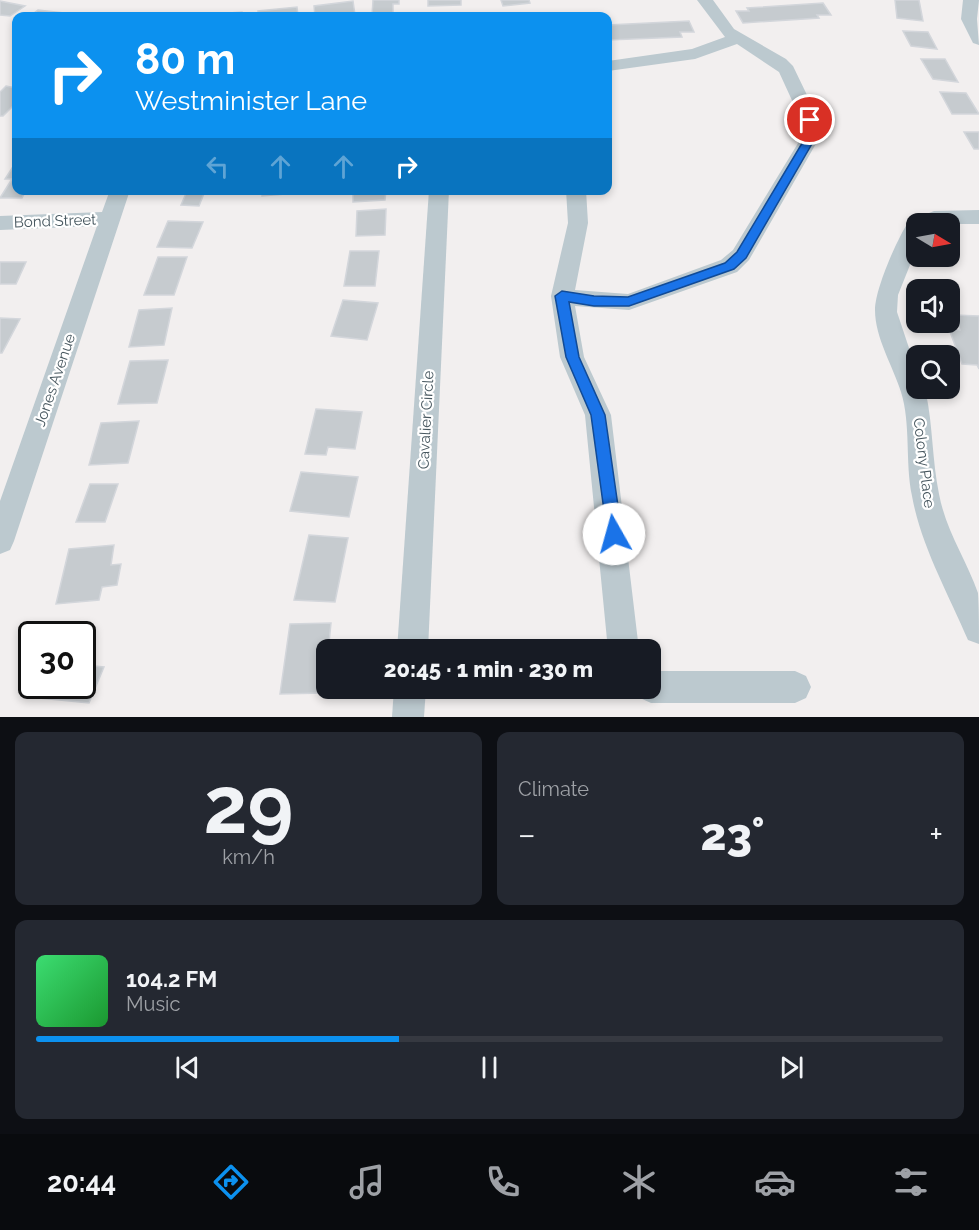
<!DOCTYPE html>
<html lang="en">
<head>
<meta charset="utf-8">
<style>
  body { margin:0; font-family:Raleway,sans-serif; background:#242831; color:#f1f3f6; height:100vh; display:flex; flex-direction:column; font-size:22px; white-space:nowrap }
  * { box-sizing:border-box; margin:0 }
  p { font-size:20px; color:#9ea1a6 }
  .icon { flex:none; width:33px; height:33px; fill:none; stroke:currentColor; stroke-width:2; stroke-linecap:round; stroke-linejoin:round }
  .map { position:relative; height:717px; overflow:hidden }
  .side { display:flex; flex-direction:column; gap:15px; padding:15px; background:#0d0f14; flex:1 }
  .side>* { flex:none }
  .guide { position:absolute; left:12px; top:12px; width:600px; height:183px; border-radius:12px; box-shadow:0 3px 9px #0003; background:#0c91ef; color:#fff; overflow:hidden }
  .needle { width:39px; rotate:100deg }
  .controls { position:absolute; left:906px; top:213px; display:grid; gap:12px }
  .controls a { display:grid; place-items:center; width:54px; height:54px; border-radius:12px; background:#171b24; box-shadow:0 3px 9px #0003; font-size:30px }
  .speed { position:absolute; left:18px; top:621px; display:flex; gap:12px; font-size:30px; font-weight:700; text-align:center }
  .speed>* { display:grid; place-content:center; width:78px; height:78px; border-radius:50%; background:#171b24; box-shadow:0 3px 9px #0003; line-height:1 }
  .speed .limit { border:3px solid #111; border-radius:9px; background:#fff; color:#111 }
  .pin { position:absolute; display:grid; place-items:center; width:51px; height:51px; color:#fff; margin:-26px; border:3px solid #fff; border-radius:50%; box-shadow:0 2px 6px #0007 }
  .me { position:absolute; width:66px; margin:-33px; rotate:353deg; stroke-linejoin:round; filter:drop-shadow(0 0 4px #0008) }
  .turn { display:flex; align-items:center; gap:21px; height:126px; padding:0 24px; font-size:27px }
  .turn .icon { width:78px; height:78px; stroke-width:2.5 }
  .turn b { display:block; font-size:42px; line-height:51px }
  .lanes { display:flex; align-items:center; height:57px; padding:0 24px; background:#0003; justify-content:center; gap:30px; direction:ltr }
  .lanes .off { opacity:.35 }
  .big { font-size:45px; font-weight:800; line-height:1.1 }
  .side .widget { flex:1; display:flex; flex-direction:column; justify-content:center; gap:9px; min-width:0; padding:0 21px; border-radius:12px; background:#242831 }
  .side .dial { align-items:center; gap:0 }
  .dial b { font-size:78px; line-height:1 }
  .song { display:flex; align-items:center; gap:18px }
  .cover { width:72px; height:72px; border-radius:9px; background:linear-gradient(135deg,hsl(140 70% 55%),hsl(130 70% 35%)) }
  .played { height:6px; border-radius:3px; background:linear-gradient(90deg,#0c91ef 40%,#363941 40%) }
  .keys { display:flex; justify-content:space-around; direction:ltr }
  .heat { display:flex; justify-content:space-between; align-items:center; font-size:33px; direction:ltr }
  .side .tiles { flex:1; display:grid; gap:15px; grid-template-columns:1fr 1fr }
  .widget:last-child { grid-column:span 2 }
  .trip { position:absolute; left:316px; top:639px; width:345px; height:60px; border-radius:12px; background:#171b24; box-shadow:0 3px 9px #0003; font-weight:800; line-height:60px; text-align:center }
  .dock { display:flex; height:96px; justify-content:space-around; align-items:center; background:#090b0e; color:#9ea1a6 }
  .dock .icon { width:42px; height:42px }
  .dock .selected { color:#0c91ef }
  .dock b { font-size:27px; color:#f1f3f6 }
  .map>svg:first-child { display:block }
  .building { fill:#c6cbcf; stroke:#d3d6db; stroke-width:1.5 }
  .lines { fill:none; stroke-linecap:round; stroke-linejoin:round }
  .minor { fill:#bcc9cf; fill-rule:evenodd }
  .route { fill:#1a73e8; stroke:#114b97; stroke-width:1.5 }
  .labels { text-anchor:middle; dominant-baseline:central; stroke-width:4.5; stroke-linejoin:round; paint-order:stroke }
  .street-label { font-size:15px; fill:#46565e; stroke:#fff }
</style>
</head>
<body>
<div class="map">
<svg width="979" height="717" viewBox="0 0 979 717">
  <rect width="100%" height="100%" fill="#f2efef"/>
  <g class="building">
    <path d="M373,0h26v4h-6v11l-21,1z"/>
    <path d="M428,0h33v5l-33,1z"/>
    <path d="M501,0h28l1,3 -27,3z"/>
    <path d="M895,0h24l4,21 -26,-3z"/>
    <path d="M0,1l25,5 -15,10 -10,-1z"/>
    <path d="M353,1l2,14 -40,1 -1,-10z"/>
    <path d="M823,3l8,12h-14l2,3 -76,5 -7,-12h13l-2,-3z"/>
    <path d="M297,7l1,9h-40v-5z"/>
    <path d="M38,10l35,4 -3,2h-40z"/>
    <path d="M242,12v4h-41v-1z"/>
    <path d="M689,21l5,11h-14l2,5 -74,3v-15z"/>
    <path d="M903,31l25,1 9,17 -26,-3z"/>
    <path d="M921,59h24l13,23 -25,-3z"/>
    <path d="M6,86l10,2v15l-13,13h-3v-24z"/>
    <path d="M940,92l26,1 13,21h-27z"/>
    <path d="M964,132h15v17h-5z"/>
    <path d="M14,165h2v25h10l-4,8h-22l12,-19h-7z"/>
    <path d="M263,190h22v4l-23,2z"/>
    <path d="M353,190h33l-1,10 -32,2z"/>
    <path d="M187,191h18l-6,15 -18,-1z"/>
    <path d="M386,209l-1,26 -29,1 1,-25z"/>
    <path d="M168,221l35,1 -11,26 -35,-1z"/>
    <path d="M350,251h29l-4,35h-31z"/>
    <path d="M158,257h29l-13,38h-30z"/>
    <path d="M0,262h26l-10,22h-16z"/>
    <path d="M343,300l35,3 -11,37 -36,-4z"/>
    <path d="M172,308l-8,37 -35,2 10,-37z"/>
    <path d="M954,315l25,1v53l-2,-4 -15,-1 -13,-35 11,1z"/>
    <path d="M0,318l20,1 -18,34h-2z"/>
    <path d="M168,360l-11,43 -39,1 12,-43z"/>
    <path d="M316,409l46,3 -7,37 -27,-2 -2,8 -21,-1z"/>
    <path d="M139,421l-11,42 -39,2 12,-42z"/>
    <path d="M301,472l57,5 -9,40 -59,-6z"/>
    <path d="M90,484h28l-13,38h-29z"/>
    <path d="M309,535l39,3 -13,64 -41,-2z"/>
    <path d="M114,545l-3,20 10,-1 -4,21 -15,2 -3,13 -43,4 13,-55z"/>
    <path d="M331,623l-7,70 -44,1 10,-70z"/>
    <path d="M82,665l22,2 -15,36 -59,-6 5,-11h47z"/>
  </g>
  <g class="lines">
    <g class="minor">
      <path d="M697,0h16l21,29 52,30 7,7 26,54 2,15 -72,125 -12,12 -108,38 -54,-4 9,51 27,58 28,235h-31l-23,-235 -25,-58 -9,-61 17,-73 -2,-33h20l2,33 -13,67 53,4 93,-34 12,-10 70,-115 -2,-15 -22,-48 -42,-28 -42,15 -87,12v-10l84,-12 33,-12z"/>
      <path d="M963,0h16l-2,19 2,26 -6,-2 -12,-24z"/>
      <path d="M110,190h20l-116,351 -4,9 -10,4v-53l97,-275 -97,4v-14l102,-4z"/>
      <path d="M429,190h20l-21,460h-31z"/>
      <path d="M979,210v14h-63v26l-18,45 -1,17 19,57v19h9l1,5c7,34 6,67 13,101 7,37 27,65 39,99 1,14 1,36 1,51l-11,-4c-20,-47 -47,-94 -56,-144 -7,-34 -1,-72 -11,-104 -8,-26 -26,-54 -26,-82 0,-21 22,-71 34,-89l25,-10z"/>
      <path d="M651,671h144l11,5 5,11 -5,11 -11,5h-144l-11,-5 -4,-10h15z"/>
      <path d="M394,688h32l-2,29h-32z"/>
    </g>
  </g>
  <path class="route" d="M810,116l6,4 1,15 -71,123 -12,11 -105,37h-35l-25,-4 10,55 26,58 17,119 -2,6 -6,2 -6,-2 -17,-125 -25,-58 -11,-61 7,-5 32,5 34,1 97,-34 12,-11 70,-117 -2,-15z"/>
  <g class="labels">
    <g class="street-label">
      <text transform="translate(55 221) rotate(-2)">Bond Street</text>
      <text transform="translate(55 380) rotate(-71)">Jones Avenue</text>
      <text transform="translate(426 420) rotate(-87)">Cavalier Circle</text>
      <text transform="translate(924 463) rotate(83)">Colony Place</text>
    </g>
  </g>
</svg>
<div class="controls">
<a><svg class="needle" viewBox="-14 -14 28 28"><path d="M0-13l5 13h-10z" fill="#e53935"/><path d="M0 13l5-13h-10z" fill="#9ea1a6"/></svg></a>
<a><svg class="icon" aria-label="sound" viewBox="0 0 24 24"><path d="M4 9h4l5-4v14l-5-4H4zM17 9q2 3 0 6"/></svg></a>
<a><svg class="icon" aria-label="search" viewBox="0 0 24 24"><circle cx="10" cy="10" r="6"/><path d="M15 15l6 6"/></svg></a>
</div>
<div class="speed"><div class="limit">30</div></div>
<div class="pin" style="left:810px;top:120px;background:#d93025"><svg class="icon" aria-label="arrive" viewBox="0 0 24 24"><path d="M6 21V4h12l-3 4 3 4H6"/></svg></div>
<svg class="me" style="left:614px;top:534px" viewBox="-20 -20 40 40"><circle r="19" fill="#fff"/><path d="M0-13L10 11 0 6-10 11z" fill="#1a73e8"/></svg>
<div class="trip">20:45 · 1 min · 230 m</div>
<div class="guide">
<div class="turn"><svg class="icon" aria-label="right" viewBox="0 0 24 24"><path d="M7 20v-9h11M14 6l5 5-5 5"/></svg><div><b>80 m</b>Westminister Lane</div></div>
<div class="lanes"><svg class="icon off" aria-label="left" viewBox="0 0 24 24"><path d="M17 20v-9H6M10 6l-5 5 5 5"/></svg><svg class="icon off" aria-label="ahead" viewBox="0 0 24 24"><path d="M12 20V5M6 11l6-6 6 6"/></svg><svg class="icon off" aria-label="ahead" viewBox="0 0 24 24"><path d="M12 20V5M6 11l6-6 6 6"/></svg><svg class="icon" aria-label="right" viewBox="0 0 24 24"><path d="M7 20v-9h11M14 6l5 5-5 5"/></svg></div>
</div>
</div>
<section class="side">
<div class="tiles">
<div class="widget dial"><b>29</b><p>km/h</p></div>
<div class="widget"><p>Climate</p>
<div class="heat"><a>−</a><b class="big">23°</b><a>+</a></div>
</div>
<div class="widget">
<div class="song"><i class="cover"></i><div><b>104.2 FM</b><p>Music</p></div></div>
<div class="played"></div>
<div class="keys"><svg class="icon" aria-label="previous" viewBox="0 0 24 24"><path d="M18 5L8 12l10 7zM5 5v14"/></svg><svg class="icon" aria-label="pause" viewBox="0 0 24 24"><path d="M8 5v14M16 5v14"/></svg><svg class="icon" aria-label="next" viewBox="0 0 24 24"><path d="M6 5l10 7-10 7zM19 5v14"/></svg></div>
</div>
</div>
</section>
<nav class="dock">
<b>20:44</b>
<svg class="icon selected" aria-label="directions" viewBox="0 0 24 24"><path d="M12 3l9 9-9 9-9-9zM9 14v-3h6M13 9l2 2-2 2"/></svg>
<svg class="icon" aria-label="music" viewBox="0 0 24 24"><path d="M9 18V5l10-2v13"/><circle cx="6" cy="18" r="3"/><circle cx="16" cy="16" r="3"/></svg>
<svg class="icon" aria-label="phone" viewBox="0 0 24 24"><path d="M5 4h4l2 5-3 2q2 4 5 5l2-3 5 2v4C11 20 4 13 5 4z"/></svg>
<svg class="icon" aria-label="climate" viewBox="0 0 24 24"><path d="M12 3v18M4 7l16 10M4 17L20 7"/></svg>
<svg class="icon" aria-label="car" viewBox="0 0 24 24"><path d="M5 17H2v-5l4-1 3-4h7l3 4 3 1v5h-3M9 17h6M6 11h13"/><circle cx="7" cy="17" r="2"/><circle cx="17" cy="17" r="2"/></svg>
<svg class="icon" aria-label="filters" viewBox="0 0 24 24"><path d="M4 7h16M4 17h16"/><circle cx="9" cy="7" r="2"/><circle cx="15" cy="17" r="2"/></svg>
</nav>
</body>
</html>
